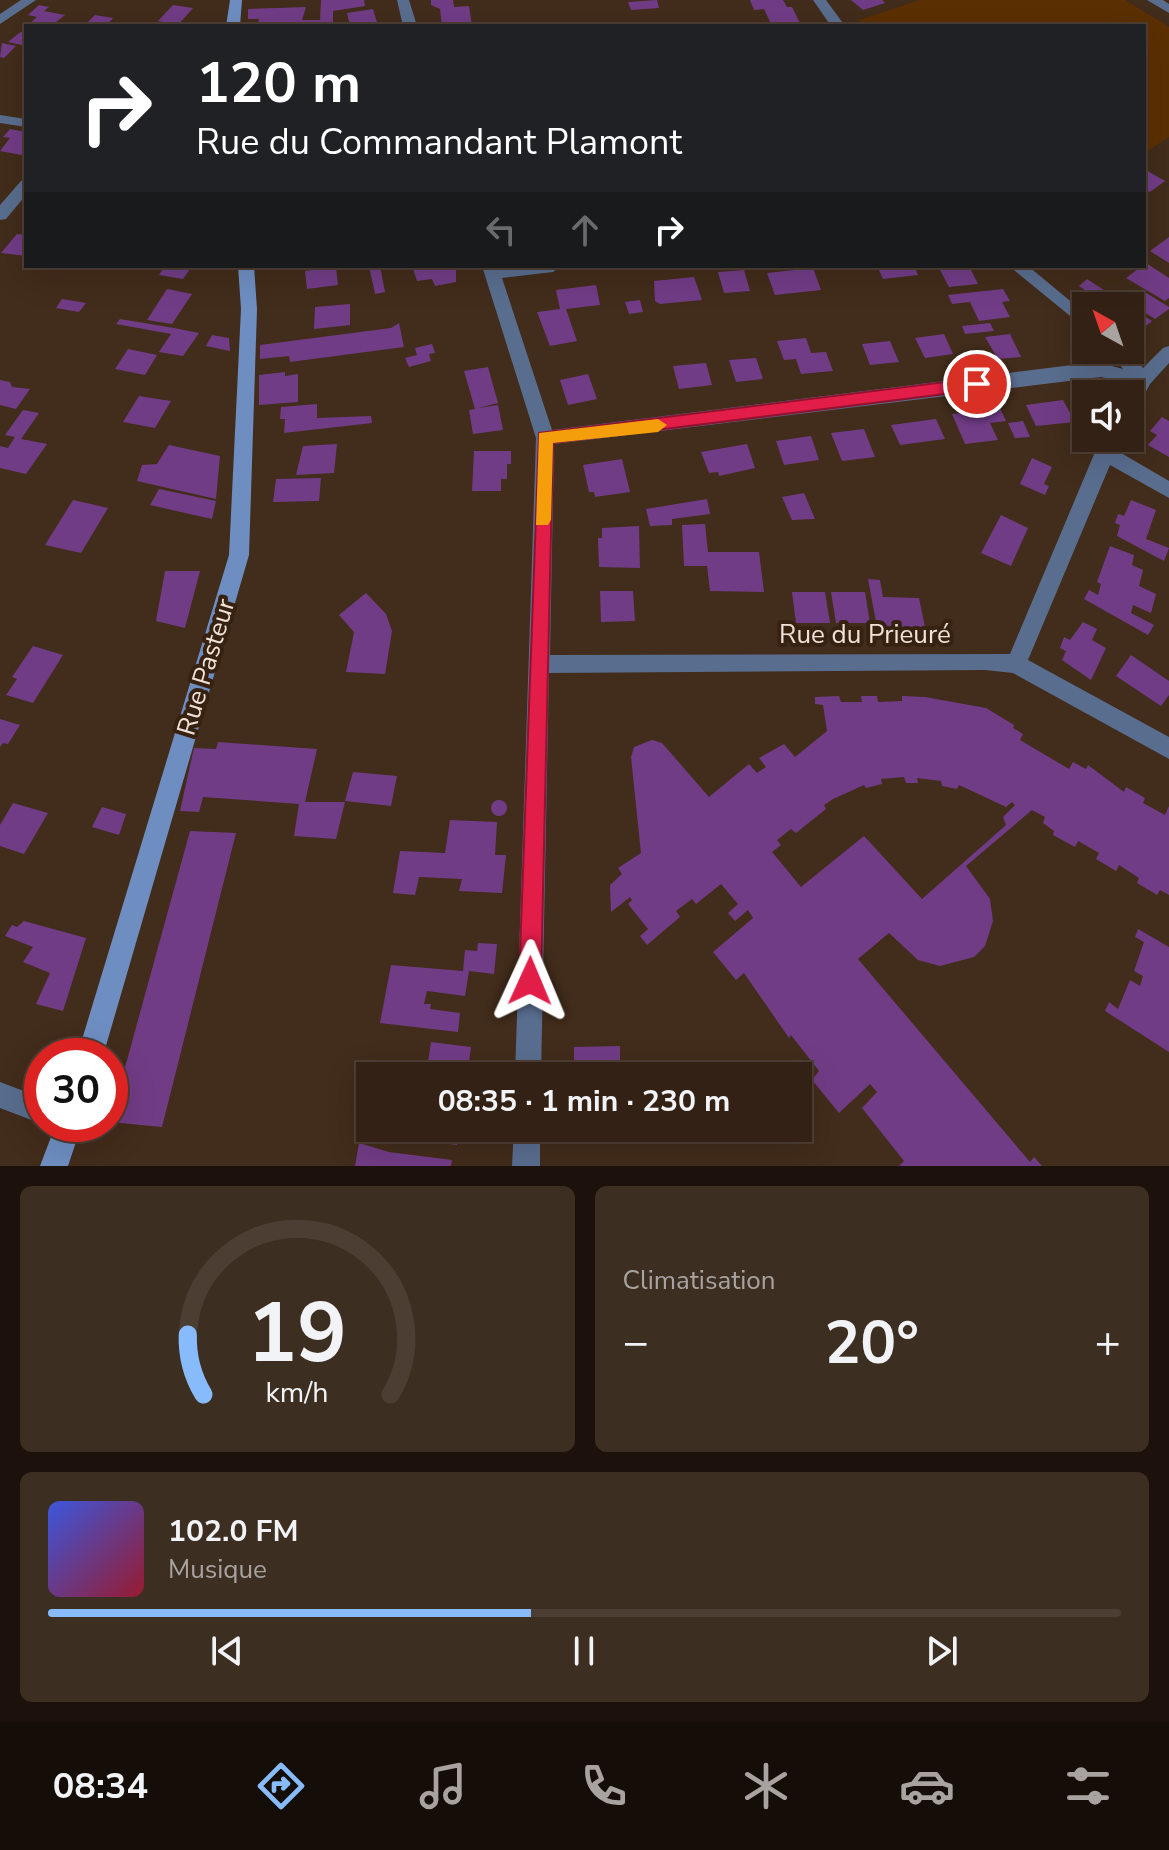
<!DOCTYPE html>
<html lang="fr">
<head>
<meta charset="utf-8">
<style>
  body { margin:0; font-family:"Nunito Sans",sans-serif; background:#3d2e22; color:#f1f3f6; height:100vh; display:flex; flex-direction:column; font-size:30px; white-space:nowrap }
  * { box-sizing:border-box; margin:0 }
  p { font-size:26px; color:#a8a3a0 }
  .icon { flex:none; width:44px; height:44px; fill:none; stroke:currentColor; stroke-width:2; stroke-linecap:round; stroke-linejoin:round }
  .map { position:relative; height:1166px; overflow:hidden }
  .panel { display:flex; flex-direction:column; gap:20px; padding:20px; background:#1c120b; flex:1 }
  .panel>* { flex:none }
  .hud { position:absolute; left:24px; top:24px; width:1122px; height:244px; border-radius:0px; box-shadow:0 8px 32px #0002,0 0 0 2px #4d3e34; background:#202124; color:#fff; overflow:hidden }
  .needle { width:52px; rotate:320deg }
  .fabs { position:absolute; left:1072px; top:292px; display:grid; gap:16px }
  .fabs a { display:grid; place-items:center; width:72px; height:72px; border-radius:0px; background:#322114; box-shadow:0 8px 32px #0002,0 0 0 2px #4d3e34; font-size:40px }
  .speed { position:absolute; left:24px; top:1038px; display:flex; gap:16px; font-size:40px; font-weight:700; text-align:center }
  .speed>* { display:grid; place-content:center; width:104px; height:104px; border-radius:50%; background:#322114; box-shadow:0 8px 32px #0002,0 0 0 2px #4d3e34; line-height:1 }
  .speed .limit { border:12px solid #d22; background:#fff; color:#111 }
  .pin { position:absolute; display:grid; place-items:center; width:68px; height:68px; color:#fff; margin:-34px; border:4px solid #fff; border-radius:50%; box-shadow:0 2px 8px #0007 }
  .me { position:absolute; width:88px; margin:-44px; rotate:1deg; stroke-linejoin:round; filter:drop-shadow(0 0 6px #0008) }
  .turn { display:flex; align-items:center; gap:28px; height:168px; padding:0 40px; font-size:36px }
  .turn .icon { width:104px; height:104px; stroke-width:2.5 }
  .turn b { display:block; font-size:56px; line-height:68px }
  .lanes { display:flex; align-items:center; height:76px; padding:0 40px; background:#0003; justify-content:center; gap:40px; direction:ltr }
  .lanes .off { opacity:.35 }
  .big { font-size:60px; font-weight:700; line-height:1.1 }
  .panel .card { flex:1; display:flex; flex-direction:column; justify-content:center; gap:12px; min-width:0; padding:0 28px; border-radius:12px; background:#3d2e22 }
  .panel .dial { align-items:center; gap:0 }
  .dial svg { height:208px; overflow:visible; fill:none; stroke:#4d3e34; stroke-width:7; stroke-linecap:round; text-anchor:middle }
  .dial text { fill:#f1f3f6; stroke:none }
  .song { display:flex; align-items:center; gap:24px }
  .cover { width:96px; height:96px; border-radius:12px; background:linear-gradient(135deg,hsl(230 70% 55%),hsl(350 70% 35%)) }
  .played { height:8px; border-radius:4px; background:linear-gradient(90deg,#87bbfb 45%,#4d3e34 45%) }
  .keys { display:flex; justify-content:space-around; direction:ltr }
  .heat { display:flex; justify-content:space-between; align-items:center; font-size:44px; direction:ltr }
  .panel .tiles { flex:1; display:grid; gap:20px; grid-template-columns:1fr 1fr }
  .card:last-child { grid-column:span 2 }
  .trip { position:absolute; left:356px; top:1062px; width:456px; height:80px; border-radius:0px; background:#322114; box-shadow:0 8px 32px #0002,0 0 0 2px #4d3e34; font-weight:700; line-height:80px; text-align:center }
  .dock { display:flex; height:128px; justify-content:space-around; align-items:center; background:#140d08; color:#a8a3a0 }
  .dock .icon { width:56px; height:56px }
  .dock .active { color:#87bbfb }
  .dock b { font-size:36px; color:#f1f3f6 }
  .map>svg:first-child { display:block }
  .green { fill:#5b3002 }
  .building { fill:#713c86; fill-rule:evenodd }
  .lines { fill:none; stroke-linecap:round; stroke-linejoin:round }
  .minor { fill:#596d8e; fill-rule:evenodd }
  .tertiary { fill:#596d8e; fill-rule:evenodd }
  .secondary { fill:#6e8ec2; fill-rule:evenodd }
  .route { fill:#e11d48; stroke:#92132f; stroke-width:2 }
  .slow { fill:#f59e0b }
  .labels { text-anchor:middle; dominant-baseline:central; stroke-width:8; stroke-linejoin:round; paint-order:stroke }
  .street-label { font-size:26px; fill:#f1e2d8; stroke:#372211 }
</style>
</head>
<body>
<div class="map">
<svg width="1169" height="1166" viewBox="0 0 1169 1166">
  <rect width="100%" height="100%" fill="#422c1b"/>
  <path class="green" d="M920,0h205l44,27v110l-20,13 -5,-3v-121h-280l-5,-6z"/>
  <g class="building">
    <path d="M321,0h43l1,6 -32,5v15h-76l2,-7h-11v-10l58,-2 -4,13h18z"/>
    <path d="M431,0h22l1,7 15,-1 3,20h-30l-2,-17 -9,-4z"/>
    <path d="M657,0l2,8 -28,2 -3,-8z"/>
    <path d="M750,0h33l4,7h5l9,18 -29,1 -8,-17 -10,1z"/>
    <path d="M851,0h31l3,3 -22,7z"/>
    <path d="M39,5l10,2 -5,4 21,4 -14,11h-24l10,-9 -9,-2z"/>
    <path d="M173,5l20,3 -15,17 -20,-4z"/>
    <path d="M373,9l5,17h-28l-3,-13z"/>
    <path d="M95,15l18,3 -7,8h-22z"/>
    <path d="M26,30v16l-18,-4 11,-9z"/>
    <path d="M2,43l14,3 -12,12 -4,-1z"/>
    <path d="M10,129l16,3v17l-4,6 -22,-4 10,-13 -7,-1z"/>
    <path d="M1144,169l21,12 -15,11 -6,-3z"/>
    <path d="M17,234l9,1v21l-25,-3z"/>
    <path d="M1169,237v26l-19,-12z"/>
    <path d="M1146,263l23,15v20l-4,3 -39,-23z"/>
    <path d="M165,266h27l-9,13 -24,-4z"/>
    <path d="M369,266h11l5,26 -10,2z"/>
    <path d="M412,266h44v16l-21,4 -3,-7 -15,2z"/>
    <path d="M877,266h37l4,9 -35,4z"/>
    <path d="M938,266l32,2 8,16 -29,3z"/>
    <path d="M336,267l2,18 -31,4 -2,-18z"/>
    <path d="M813,268l8,22 -46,5 -8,-22z"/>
    <path d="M744,270l6,21 -26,2 -6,-21z"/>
    <path d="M694,277l8,23 -42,4 -5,-3 -1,-20z"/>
    <path d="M1087,279l41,27h-21l-28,-20z"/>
    <path d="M596,285l4,20 -34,4 11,32 -27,5 -13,-34 23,-3 -4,-19z"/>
    <path d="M167,289l25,5 -20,30 -25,-4z"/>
    <path d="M1003,289l7,12 -8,1 8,15 -31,4 -9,-19 -18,2 -4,-9z"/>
    <path d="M1143,291l26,16v2l-14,10 -27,-17z"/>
    <path d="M62,299l24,4 -7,9 -23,-4z"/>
    <path d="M640,300l3,12 -14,2 -4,-12z"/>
    <path d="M350,304v21l-36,4 1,-22z"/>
    <path d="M1130,307l22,14 -10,8 -12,-8z"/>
    <path d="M120,319l54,9 25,5 -16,23 -24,-4 12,-18 -55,-10z"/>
    <path d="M399,323l5,24 -114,15 -1,-6 -29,3v-14l131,-17z"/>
    <path d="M990,323l4,8 -29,3 -3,-8z"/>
    <path d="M944,334l9,20 -28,4 -10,-20z"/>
    <path d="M1010,334l11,23 -23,2 -13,-22z"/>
    <path d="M212,335l17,3 1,13 -24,-5z"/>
    <path d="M806,338l5,15 15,-1 7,19 -32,3 -5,-15 -12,1 -7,-19z"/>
    <path d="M890,341l9,21 -29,3 -8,-21z"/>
    <path d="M432,344l3,9 -6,1 2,7 -22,6 -4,-9 12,-3 -2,-7z"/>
    <path d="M128,349l29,6 -12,20 -30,-6z"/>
    <path d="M756,358l7,21 -27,3 -7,-22z"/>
    <path d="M706,363l6,22 -33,4 -6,-23z"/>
    <path d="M488,367l10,36 -20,5 20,-3 5,25 -30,4 -4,-24 6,-1 -11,-38z"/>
    <path d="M285,372v4l13,-2v28l-39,3v-30z"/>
    <path d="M588,374l9,25 -29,6 -8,-25z"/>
    <path d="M0,380l10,2 2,5 18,2 -14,20 -16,-4z"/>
    <path d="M139,396l32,5 -16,27 -32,-6z"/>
    <path d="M1063,400l12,22 -39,4 -10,-21z"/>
    <path d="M317,404v14l54,-2 1,7 -88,10 1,-14h-5l1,-12z"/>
    <path d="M1000,408l6,13 -16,2 8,17 -33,4 -13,-30z"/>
    <path d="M23,410l16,3 -18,26 26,5 -21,30 -26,-6v-22l8,2 7,-11 -10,-2z"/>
    <path d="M1162,417l7,4v36l-21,-12 9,-10 -7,-4z"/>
    <path d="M936,419l9,20 -45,6 -9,-20z"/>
    <path d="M1023,421l7,16 -15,1 -7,-15z"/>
    <path d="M864,429l11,28 -33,4 -11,-28z"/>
    <path d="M811,436l8,24 -35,5 -8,-24z"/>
    <path d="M337,444l-3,29 -38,2 7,-29z"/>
    <path d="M747,444l8,24 -36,8 -1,-4 -9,1 -8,-21z"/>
    <path d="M169,445l51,11 -4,43 -79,-18 5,-16 15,-1z"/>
    <path d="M474,451h37v13h-4v15h-6v12h-29z"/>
    <path d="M1032,458l20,9 -8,17 5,2 -4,9 -25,-11z"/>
    <path d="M622,459l8,33 -35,5 -1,-5h-5l-6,-27z"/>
    <path d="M321,478l-2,23 -46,1 3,-23z"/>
    <path d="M159,489l57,12 -4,18 -62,-14z"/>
    <path d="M804,493l11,26 -23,1 -10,-23z"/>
    <path d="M707,499l3,15 -38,5v6l-22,1 -4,-17z"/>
    <path d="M73,500l35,8 -27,45 -36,-8z"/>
    <path d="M1131,500l25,10 -10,29 23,9 -5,13 -47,-25 3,-11 -5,-2 3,-9 6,2z"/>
    <path d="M1001,515l27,13 -17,38 -30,-13z"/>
    <path d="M705,524l3,28h51l5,40 -54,-1 -3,-25h-23l-2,-41z"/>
    <path d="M639,526l1,42 -41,-1 -1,-29h4v-10z"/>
    <path d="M1110,546l24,9 -2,10 11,5 -4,16 17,8 -5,19 -18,-8 -2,8 23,12 -6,10 -64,-36 5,-9 9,5 3,-11 -4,-2z"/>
    <path d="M165,571h35l-15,57 -29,-7z"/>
    <path d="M868,579l12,1 3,17 36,1 6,29h-48z"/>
    <path d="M600,591h33l2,30 -34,1z"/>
    <path d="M792,592h33l5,31h-34z"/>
    <path d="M831,592h34l5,31h-34z"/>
    <path d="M366,593l20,21 6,17 -7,43 -39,-2 8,-40 -15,-17z"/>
    <path d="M1083,622l14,7 -5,11 14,8 -15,32 -29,-20 4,-9 -6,-3 4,-11 6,3z"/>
    <path d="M33,646l30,9 -30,48 -27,-8 11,-16 -5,-2z"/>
    <path d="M1131,655l38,26v14l-8,11 -45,-30z"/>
    <path d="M839,696l2,6h21l-1,-6h16l1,6 24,-1v-5l23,1 61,11 28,17 -1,3 10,6 -3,6 49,29 4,-7 13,7 2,-4 36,27 2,-5 19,11 -2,5 22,12 4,-9v89l-9,-5 -3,5 -20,-12 2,-5 -20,-13 -3,6 -20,-12 3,-6 -21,-12 -3,6 -22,-12 1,-4 -11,-8 2,-6 -13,-7 -66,56 24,33 3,22 -8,25 -11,11 -34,9 -22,-6 -29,-27 -31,26 172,203 4,-5 8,9h-143l5,-5 -42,-53 15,-16 -7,-8 -31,29 -27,-33 7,-9 -28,-36 -2,3 -45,-65 -8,7 -23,-28 40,-34 -5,-8 -13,11 -7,-8 10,-9 -17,-20 -25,20 -4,-5 -16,12 4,6 -33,28 -7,-9 8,-7 -20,-25 4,-4 -2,-3 -19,15 -1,-27 12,-11 -4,-6 23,-15 -10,-96 3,-10 18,-7 10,3 47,54 40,-33 8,9 9,-6 -7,-9 25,-14 11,13 32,-26 -4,-26 -8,-1v-7zM904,777l2,6h12l-1,-5 24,3 1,5 15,3 2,-4 47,22 6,-5 3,3 -12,12 3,8 -84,74 -58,-63 -63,51 -29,-35 9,-7 -4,-5 14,-11 5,4 30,-24 -2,-4 9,-6 31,-14 2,3 16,-4 -1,-5z"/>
    <path d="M0,719l20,6 -12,19 -5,-1 -3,4z"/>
    <path d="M218,742l99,7 -12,53h40l-9,37 -42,-3 5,-32 -96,-7 -4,15 -19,-1 14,-63 22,1z"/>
    <path d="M353,772l44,4 -6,30 -46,-5z"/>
    <circle cx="499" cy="808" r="8"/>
    <path d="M13,803l35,10 -24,41 -24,-8v-21z"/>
    <path d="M102,807l24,7 -7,21 -27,-8z"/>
    <path d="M450,820l47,2 -2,33h11l-4,38 -43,-2 3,-12 -43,-2 -4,18 -22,-2 7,-42 45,2z"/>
    <path d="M190,831l46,2 -74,294 -52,-5z"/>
    <path d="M24,921l62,17 -23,73 -27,-7 14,-31 -27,-11 10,-15 -28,-11 7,-11 5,2z"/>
    <path d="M1138,929l31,18v105l-64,-41 4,-9 9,7 12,-29 10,6 3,-10 -9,-5 10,-29 -9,-5z"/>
    <path d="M478,943l19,1 -3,30 -25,-3 -4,25 -38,-5 -3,13h7l-1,5 30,4 -2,19 -78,-9 11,-58 72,6 2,-21 12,1z"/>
    <path d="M431,1042l40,5 -4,29h-41z"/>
    <path d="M620,1046v30h-46v-29z"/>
    <path d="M387,1128h23l-2,11 -22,-1z"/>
    <path d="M417,1128h43l-3,17 -41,-5z"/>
    <path d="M359,1143l30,9 63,8 -1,6h-96z"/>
  </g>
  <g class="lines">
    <g class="minor">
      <path d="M397,0h12l8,26h-14z"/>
      <path d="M813,0h13l19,26h-14z"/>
      <path d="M1147,0h16l6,4v9z"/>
      <path d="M0,115l26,4v8l-26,-4z"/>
      <path d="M26,180v15l-20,24 -6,1v-15l21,-24z"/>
      <path d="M482,266h79l-8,6 -51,6 50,152 520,-65 29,-2 22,6 -15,-19h19l16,18 20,-20 6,-2v17l-19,21 -14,26 -6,2v-18h-3l5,-10 -31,-7 -547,67 -4,211 460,-1 85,-202 8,-14h18l-5,12 53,31v17l-59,-33 -82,195 141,77v22l-156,-86 -28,-3 -436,3 -8,403h-26l21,-638z"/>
      <path d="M1009,266h19l58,48v15z"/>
      <path d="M0,1082l42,16v26l-42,-16z"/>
      <path d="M514,1128h26v38h-28z"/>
    </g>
    <path class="tertiary" d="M21,0h15l-36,24v-10z"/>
    <g class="secondary">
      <path d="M230,0h12l-2,26h-14z"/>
      <path d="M238,266h16l3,43 -8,246 -146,501h-26l152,-501 12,-246z"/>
      <path d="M56,1124h26l-14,42h-28z"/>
    </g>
  </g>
  <path class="route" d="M977,378l8,6 -8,6 -424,53 -12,538 -3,8 -8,3 -8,-3 -3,-8 20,-548z"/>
  <path class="slow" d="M658,419l9,6 -9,7 -105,11 -2,77 -3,5h-12l3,-92z"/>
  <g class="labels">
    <g class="street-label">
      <text x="865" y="634">Rue du Prieuré</text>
      <text transform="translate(206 667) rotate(-73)">Rue Pasteur</text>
    </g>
  </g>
</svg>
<div class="fabs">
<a><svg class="needle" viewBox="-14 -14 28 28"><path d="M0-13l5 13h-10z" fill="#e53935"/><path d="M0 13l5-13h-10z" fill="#a8a3a0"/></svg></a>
<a><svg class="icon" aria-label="sound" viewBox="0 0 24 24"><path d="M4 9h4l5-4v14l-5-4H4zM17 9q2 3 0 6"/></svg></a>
</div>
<div class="speed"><div class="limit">30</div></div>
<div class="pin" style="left:977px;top:384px;background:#d93025"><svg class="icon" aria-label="arrive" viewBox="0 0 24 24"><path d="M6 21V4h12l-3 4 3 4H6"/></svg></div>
<svg class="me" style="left:530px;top:981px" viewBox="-20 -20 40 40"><path d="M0-17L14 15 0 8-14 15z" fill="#e11d48" stroke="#fff" stroke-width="4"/></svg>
<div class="trip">08:35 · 1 min · 230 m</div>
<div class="hud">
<div class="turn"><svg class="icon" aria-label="right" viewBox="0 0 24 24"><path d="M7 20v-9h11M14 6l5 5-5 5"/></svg><div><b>120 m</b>Rue du Commandant Plamont</div></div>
<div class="lanes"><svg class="icon off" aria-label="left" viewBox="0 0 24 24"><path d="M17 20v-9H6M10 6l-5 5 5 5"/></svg><svg class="icon off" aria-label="ahead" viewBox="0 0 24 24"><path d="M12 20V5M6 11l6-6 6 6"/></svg><svg class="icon" aria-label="right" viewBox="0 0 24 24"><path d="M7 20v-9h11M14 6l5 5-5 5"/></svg></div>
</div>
</div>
<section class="panel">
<div class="tiles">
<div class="card dial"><svg viewBox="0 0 100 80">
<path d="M14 69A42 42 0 1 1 86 69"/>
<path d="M14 69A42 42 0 0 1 8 46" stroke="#87bbfb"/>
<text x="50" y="56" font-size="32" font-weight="700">19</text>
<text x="50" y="72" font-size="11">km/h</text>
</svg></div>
<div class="card"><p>Climatisation</p>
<div class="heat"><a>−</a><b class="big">20°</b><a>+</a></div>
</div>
<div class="card">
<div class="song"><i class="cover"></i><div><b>102.0 FM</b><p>Musique</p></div></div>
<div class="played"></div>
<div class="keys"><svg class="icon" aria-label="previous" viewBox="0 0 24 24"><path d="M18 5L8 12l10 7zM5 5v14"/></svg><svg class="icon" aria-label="pause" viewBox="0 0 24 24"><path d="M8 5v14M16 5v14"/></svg><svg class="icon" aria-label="next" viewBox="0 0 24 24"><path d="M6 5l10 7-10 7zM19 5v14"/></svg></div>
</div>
</div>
</section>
<nav class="dock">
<b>08:34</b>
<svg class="icon active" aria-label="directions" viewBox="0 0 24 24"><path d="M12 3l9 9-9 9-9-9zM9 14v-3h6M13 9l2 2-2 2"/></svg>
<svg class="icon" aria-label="music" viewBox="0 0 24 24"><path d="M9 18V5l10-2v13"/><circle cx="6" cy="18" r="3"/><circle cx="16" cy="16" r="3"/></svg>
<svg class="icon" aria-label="phone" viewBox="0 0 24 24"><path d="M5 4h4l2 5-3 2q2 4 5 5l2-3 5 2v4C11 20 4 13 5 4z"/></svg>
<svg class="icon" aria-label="climate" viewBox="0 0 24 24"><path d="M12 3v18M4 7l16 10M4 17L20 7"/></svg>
<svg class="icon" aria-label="car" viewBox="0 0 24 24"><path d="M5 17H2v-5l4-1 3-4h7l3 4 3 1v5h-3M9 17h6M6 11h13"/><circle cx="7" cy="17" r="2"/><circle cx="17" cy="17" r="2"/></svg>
<svg class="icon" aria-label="filters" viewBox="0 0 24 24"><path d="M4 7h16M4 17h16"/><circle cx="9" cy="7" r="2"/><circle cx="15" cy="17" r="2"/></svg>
</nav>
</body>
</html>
